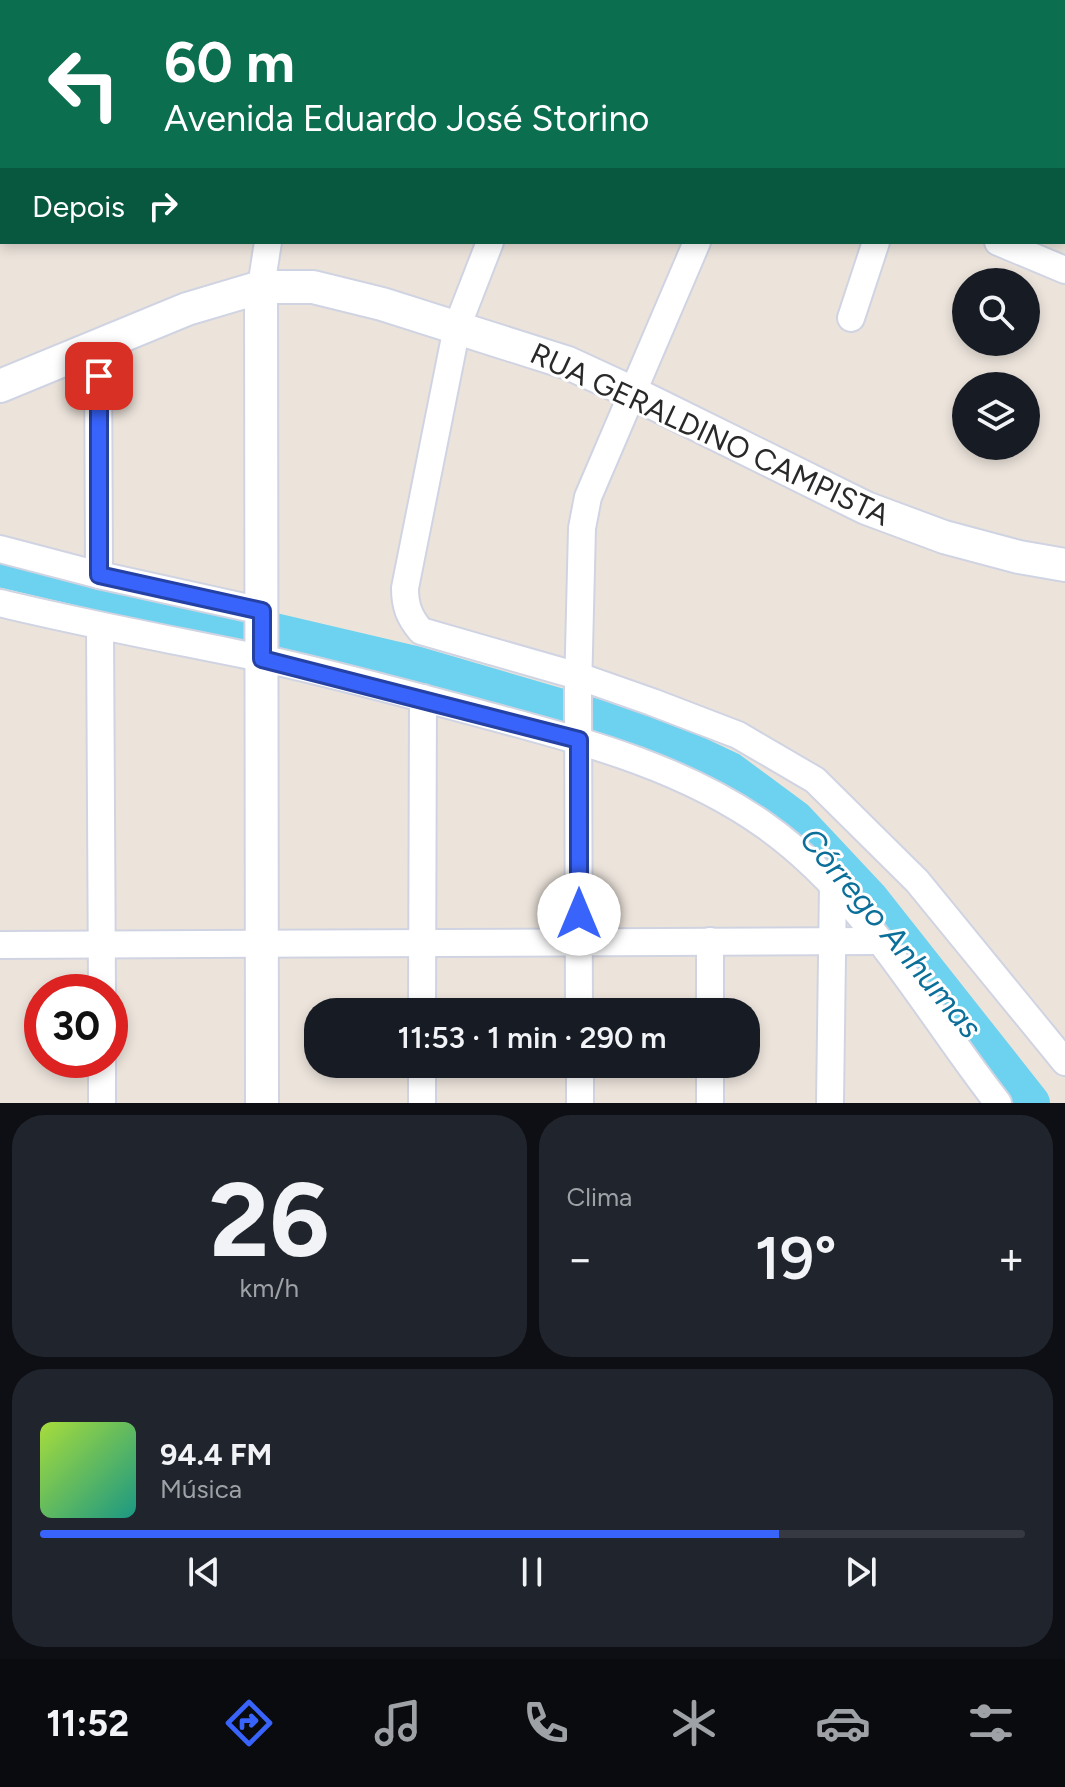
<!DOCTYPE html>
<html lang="pt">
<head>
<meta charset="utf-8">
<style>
  body { margin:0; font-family:Figtree,sans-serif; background:#20242c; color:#f1f3f6; height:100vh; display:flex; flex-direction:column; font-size:30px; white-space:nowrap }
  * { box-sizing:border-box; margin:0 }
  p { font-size:26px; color:#9ea1a6 }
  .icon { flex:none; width:44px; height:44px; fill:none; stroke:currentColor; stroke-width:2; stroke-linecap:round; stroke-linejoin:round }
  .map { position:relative; height:1103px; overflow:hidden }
  .details { display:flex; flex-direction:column; gap:12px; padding:12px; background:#0d0f14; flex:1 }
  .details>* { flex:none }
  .top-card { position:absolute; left:0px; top:0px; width:1066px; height:244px; box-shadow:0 4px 12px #0003; background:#0b6e4f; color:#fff; overflow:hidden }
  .buttons { position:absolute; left:952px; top:268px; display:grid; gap:16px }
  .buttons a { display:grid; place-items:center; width:88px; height:88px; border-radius:50%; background:#171b24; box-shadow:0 4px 12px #0003; font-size:40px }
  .speed { position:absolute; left:24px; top:974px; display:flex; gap:16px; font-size:40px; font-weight:700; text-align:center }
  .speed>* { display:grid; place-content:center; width:104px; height:104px; border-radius:50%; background:#171b24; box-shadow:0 4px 12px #0003; line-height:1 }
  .speed .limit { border:12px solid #d22; background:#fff; color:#111 }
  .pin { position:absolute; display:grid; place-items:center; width:68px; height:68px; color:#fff; margin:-34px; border-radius:16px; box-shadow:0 4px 12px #0006 }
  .me { position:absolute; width:88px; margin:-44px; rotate:0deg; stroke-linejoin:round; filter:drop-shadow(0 0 6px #0008) }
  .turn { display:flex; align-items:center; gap:28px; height:168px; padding:0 32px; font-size:36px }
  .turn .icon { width:104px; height:104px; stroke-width:2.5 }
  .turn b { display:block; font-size:56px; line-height:68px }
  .then { display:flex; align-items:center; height:76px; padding:0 32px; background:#0003; gap:16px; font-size:30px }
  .big { font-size:60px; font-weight:600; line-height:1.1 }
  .details .card { flex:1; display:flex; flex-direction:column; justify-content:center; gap:12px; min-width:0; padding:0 28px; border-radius:32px; background:#20242c }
  .details .dial { align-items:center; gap:0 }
  .dial b { font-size:104px; line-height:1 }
  .song { display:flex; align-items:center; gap:24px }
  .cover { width:96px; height:96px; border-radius:12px; background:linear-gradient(135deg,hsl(80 70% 55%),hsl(170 70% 35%)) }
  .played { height:8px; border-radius:4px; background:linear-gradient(90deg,#3864fb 75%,#363941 75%) }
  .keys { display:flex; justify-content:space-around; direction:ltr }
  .heat { display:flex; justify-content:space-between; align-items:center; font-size:44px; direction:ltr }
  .details .tiles { flex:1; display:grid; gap:12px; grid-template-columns:1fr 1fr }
  .card:last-child { grid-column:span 2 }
  .trip { position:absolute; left:304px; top:998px; width:456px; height:80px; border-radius:32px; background:#171b24; box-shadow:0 4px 12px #0003; font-weight:600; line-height:80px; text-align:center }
  .tabs { display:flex; height:128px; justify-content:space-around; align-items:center; background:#090b0e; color:#9ea1a6 }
  .tabs .icon { width:56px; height:56px }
  .tabs .on { color:#3864fb }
  .tabs b { font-size:36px; color:#f1f3f6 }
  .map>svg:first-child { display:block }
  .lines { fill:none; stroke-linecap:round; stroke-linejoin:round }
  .river { stroke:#6cd2ef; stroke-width:38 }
  .minor-casing { stroke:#d0d4e2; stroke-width:30 }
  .tertiary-casing { stroke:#d0d4e2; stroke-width:36 }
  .minor { stroke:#fff; stroke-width:26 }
  .tertiary { stroke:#fff; stroke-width:32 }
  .route-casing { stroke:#2441a3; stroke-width:20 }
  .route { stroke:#3864fb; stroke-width:14 }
  .labels { text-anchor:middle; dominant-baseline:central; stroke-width:6; stroke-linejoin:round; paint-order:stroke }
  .street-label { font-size:30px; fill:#292929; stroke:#fff }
  .water-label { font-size:32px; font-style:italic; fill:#0c6f9a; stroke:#fff }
</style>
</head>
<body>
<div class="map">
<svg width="1065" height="1103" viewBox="0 0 1065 1103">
  <rect width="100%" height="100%" fill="#ece4db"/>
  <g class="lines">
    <path class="river" d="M0,568l415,97 239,70 76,36 65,48 75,80 161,204"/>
    <g class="minor-casing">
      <g id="minor">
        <path d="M318,0l5,2"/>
        <path d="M365,2l1,-2"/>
        <path d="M586,2v-2"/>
        <path d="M796,2l1,-2"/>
        <path d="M968,2l1,-2"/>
        <path d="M1064,168l1,-2"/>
        <path d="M490,242l-33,85 -52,261c0,18 4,29 16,43l157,45 74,26 86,33 77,45 102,101 148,181"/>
        <path d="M998,242l67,28"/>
        <path d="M261,287l7,-45"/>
        <path d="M851,318l25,-76"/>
        <path d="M98,347l1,228"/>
        <path d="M0,549l99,26 163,36"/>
        <path d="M0,603c86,21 173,37 260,55 74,16 148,36 222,56 99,27 200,52 285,113 98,70 158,183 231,276"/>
        <path d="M100,627l2,365"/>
        <path d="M0,945l878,-4"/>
        <path d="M422,1012l1,-314"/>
        <path d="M579,1012l-1,-321 4,-163 6,-31 109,-255"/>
        <path d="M710,1012v-71"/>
        <path d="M102,1060v43"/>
        <path d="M580,1064v39"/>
        <path d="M422,1103v-39"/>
        <path d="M710,1103v-39"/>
        <path d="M830,1103l3,-219"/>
      </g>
    </g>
    <g class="tertiary-casing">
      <g id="tertiary">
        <path d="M261,287l1,816"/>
        <path d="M0,386l187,-77 74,-22h52l69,17 186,59 65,30 233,115 78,29 75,20 46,8"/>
      </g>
    </g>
    <use href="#minor" class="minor"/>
    <use href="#tertiary" class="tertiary"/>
  </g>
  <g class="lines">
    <g class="route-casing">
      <path id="route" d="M99,376v199l163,36v48l317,81v174"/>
    </g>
    <use href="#route" class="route"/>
  </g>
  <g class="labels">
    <g class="street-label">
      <text transform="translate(710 434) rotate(25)">RUA GERALDINO CAMPISTA</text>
    </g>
    <g class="water-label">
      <text transform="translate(891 933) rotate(50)">Córrego Anhumas</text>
    </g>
  </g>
</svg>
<div class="buttons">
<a><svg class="icon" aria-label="search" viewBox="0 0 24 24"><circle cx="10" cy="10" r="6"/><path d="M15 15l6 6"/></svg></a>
<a><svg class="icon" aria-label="layers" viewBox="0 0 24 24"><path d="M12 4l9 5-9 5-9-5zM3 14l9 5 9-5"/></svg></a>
</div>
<div class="speed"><div class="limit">30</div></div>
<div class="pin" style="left:99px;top:376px;background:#d93025"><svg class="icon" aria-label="arrive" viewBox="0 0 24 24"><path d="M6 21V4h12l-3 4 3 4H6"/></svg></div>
<svg class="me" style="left:579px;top:914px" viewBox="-20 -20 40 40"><circle r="19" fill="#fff"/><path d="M0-13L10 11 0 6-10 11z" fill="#3864fb"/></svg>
<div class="trip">11:53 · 1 min · 290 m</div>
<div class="top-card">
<div class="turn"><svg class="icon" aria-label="left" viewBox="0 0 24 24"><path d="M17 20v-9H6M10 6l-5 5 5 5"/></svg><div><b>60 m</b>Avenida Eduardo José Storino</div></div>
<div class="then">Depois<svg class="icon" aria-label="right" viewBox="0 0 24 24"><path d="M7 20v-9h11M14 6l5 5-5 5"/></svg></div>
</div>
</div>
<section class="details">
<div class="tiles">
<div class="card dial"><b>26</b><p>km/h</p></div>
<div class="card"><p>Clima</p>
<div class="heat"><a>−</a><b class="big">19°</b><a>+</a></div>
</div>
<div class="card">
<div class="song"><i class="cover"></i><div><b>94.4 FM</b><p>Música</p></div></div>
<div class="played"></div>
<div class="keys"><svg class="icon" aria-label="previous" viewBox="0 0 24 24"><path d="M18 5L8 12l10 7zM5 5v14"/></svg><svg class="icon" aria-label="pause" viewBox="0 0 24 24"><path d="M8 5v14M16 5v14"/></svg><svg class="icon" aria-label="next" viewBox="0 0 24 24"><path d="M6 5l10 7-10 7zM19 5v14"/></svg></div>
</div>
</div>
</section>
<nav class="tabs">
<b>11:52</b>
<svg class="icon on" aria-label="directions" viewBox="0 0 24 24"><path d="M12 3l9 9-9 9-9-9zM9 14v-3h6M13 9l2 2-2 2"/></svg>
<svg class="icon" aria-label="music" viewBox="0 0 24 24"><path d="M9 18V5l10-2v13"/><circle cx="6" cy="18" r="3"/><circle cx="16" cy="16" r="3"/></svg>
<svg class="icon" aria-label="phone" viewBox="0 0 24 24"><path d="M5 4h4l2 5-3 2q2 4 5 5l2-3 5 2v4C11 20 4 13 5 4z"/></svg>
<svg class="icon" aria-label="climate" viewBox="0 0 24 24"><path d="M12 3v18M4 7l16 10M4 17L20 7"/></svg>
<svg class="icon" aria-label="car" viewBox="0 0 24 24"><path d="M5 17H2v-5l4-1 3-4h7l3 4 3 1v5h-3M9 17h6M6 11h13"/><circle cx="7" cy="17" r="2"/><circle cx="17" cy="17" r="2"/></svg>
<svg class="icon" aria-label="filters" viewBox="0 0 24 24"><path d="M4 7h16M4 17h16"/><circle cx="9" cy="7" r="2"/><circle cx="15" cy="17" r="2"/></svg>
</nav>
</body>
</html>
